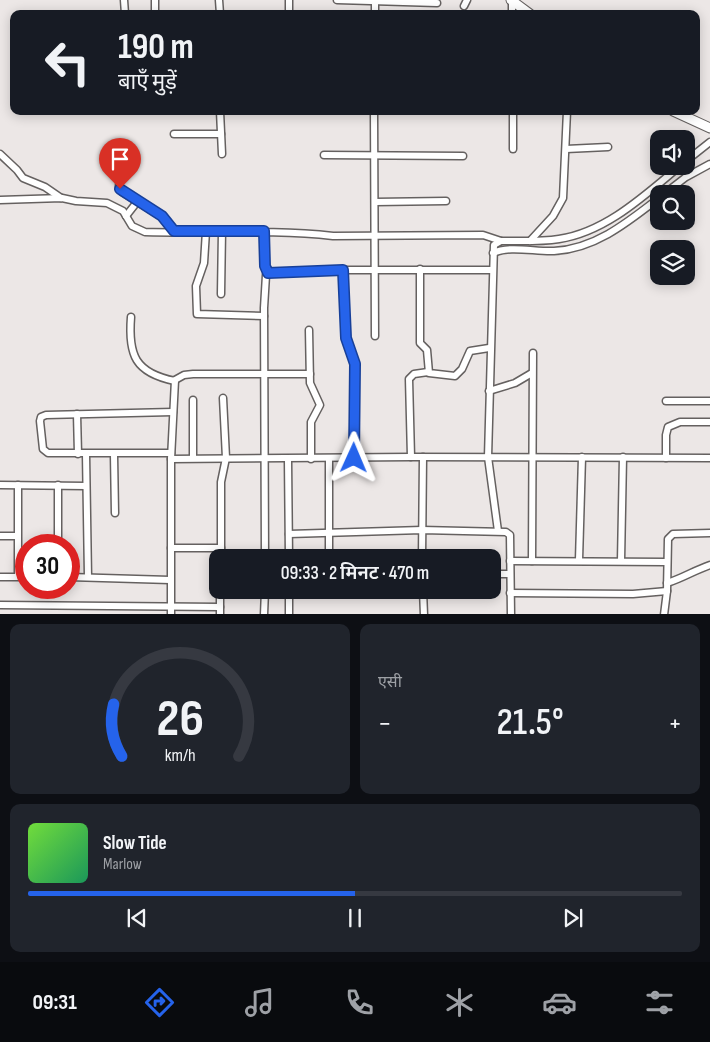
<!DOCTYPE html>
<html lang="hi">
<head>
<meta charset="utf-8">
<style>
  body { margin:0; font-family:"Sofia Sans Condensed","Noto Sans Devanagari",sans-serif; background:#20242c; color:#f1f3f6; height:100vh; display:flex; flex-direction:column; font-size:19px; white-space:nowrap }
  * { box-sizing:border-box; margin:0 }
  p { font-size:16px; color:#9ea1a6 }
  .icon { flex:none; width:28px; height:28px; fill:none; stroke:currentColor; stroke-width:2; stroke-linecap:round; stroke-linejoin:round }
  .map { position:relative; height:614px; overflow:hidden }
  .panel { display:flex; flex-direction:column; gap:10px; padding:10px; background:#0d0f14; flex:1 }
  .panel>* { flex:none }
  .hud { position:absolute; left:10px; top:10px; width:690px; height:105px; border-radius:10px; box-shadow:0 2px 12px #0003; background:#171b24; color:#f1f3f6; overflow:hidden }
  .tools { position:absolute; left:650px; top:130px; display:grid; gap:10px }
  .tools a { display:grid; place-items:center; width:45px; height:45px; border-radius:10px; background:#171b24; box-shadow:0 2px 12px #0003; font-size:25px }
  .speed { position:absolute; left:15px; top:534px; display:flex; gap:10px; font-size:25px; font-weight:700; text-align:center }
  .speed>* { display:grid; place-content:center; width:65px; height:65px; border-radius:50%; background:#171b24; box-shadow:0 2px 12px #0003; line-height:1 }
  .speed .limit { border:8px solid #d22; background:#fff; color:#111 }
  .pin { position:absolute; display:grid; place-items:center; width:42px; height:42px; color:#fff; margin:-51px -21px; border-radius:50% 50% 50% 0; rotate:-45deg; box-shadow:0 0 5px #0007 }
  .pin .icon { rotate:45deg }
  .me { position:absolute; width:55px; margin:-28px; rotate:1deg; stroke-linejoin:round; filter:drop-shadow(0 0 4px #0008) }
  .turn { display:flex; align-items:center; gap:18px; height:105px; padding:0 25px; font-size:22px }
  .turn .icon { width:65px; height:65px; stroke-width:2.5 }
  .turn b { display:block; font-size:35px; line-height:42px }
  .big { font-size:38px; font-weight:600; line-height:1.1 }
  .panel .card { flex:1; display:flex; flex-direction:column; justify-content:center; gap:8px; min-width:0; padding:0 18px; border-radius:10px; background:#20242c }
  .panel .dial { align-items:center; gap:0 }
  .dial svg { height:130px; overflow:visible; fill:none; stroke:#363941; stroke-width:7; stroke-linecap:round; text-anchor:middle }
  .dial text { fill:#f1f3f6; stroke:none }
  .song { display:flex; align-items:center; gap:15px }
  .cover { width:60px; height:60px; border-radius:8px; background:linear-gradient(135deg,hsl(100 70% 55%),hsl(150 70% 35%)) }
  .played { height:5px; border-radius:2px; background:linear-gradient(90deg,#2563eb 50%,#363941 50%) }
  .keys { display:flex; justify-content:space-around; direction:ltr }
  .heat { display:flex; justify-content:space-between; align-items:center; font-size:28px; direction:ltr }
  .panel .tiles { flex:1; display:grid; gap:10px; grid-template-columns:1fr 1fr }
  .card:last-child { grid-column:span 2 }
  .trip { position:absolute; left:209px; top:549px; width:292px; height:50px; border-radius:10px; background:#171b24; box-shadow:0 2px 12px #0003; font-weight:600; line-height:50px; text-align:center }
  .tab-bar { display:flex; height:80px; justify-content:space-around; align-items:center; background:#090b0e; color:#9ea1a6 }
  .tab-bar .icon { width:35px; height:35px }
  .tab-bar .on { color:#2563eb }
  .tab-bar b { font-size:22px; color:#f1f3f6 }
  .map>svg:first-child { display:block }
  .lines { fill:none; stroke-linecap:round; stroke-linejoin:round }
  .street-casing { stroke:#656160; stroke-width:9 }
  .secondary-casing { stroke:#656160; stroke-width:11 }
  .street { stroke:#fff; stroke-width:6 }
  .secondary { stroke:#fff; stroke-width:9 }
  .route-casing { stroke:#184099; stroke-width:12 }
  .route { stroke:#2563eb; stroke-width:9 }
</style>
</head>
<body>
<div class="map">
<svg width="710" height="615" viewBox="0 0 710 615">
  <rect width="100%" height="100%" fill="#ece7e6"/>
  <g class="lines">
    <g class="street-casing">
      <g id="street">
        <path d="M124,0l1,14"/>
        <path d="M219,0l1,14"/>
        <path d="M289,0v14"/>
        <path d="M337,0l100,3"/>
        <path d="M375,0v14"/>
        <path d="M512,1v13"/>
        <path d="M464,6l3,-6"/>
        <path d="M155,14v-14"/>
        <path d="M220,111l2,43"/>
        <path d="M374,111l1,225"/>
        <path d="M174,134h47"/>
        <path d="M513,149v-38"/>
        <path d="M566,149l42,-2"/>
        <path d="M0,154l17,16 6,8 22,9 16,11"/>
        <path d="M324,155l139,1"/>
        <path d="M686,161l24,-19"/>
        <path d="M120,177l-1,9 3,6 40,25 11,14"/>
        <path d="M664,194l22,-17 24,-13"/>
        <path d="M0,200l62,-2 14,3 31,2 16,8 9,15 13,6c63,2 125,-3 188,4l150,-1 18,6"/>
        <path d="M375,202l71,-1"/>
        <path d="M126,216l11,-14"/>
        <path d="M206,231l-2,32 -8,23 1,28 67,2"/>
        <path d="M264,231l1,35 2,7"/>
        <path d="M530,241l23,-25 10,-18 4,-87"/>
        <path d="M493,253c17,-8 42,-1 61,-2 41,-2 74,-29 105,-53"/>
        <path d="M420,269v74l7,7 2,23 26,3 7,-7 8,-18 19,-3"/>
        <path d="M343,270l3,68 9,26 -1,94"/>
        <path d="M221,294l1,-63"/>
        <path d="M131,317c-3,38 4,56 44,64"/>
        <path d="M309,330l1,53 10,22 -9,17v37"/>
        <path d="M489,391l26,-8 17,-10"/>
        <path d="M193,400v58"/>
        <path d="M666,401h44"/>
        <path d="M77,414l1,40"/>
        <path d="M171,453h-123l-5,-4 -3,-28 1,-4 5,-2 127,-3"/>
        <path d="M86,454l2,123"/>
        <path d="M114,455l1,58"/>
        <path d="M411,457l-2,-78 5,-5 14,-2"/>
        <path d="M666,458v-23l2,-8 12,-5h30"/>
        <path d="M171,459l240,-2 299,1"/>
        <path d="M288,460l1,98"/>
        <path d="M0,485l86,1"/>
        <path d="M18,485v91"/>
        <path d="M498,531l-10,-74 6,-212 7,-4c20,0 39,1 58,-2 47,-7 86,-44 121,-73"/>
        <path d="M289,534l133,-4 84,2 4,3 1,80"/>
        <path d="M0,536h17"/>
        <path d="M58,545v-60"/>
        <path d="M171,548h50"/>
        <path d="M221,558v-76l5,-24 -3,-60"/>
        <path d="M265,558l-1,-250 2,-33 3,-3 74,-2h149"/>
        <path d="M329,558v-99"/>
        <path d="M422,558l1,-101"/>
        <path d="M579,560l3,-103"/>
        <path d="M510,561l156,1"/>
        <path d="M532,561l1,-208"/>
        <path d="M621,561l2,-104"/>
        <path d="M492,574h18"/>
        <path d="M0,577h26"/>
        <path d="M69,577l101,3"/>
        <path d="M667,583c16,-5 28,-13 43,-18"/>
        <path d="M423,590l1,25"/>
        <path d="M510,593l123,1 34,-3"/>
        <path d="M0,605l220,2"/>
        <path d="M171,615v-156l4,-79 9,-5 9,-1h117"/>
        <path d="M220,615v-25"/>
        <path d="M264,615l1,-25"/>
        <path d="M289,615v-25"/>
        <path d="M664,615l3,-24 1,-52 5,-5 37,-1"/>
      </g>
    </g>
    <g class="secondary-casing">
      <g id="secondary">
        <path d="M511,0l19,14"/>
        <path d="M673,111l37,17"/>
      </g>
    </g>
    <use href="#street" class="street"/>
    <use href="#secondary" class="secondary"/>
  </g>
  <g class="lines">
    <g class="route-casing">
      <path id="route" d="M120,189l42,27 12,15h90l1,35 3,7 75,-3 3,68 9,26 -1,94"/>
    </g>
    <use href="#route" class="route"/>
  </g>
</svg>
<div class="tools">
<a><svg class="icon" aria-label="sound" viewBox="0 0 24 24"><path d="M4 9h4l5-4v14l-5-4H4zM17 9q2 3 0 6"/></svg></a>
<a><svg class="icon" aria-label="search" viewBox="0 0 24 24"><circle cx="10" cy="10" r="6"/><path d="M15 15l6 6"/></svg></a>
<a><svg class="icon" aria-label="layers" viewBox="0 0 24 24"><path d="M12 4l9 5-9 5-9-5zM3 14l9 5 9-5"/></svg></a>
</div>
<div class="speed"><div class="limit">30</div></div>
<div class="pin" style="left:120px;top:189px;background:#d93025"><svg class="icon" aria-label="arrive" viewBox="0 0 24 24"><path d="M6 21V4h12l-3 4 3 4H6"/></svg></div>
<svg class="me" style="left:354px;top:458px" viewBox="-20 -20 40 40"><path d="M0-17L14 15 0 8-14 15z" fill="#2563eb" stroke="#fff" stroke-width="4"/></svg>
<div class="trip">09:33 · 2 मिनट · 470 m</div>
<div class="hud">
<div class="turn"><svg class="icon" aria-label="left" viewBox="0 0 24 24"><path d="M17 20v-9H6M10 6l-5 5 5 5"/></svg><div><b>190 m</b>बाएँ मुड़ें</div></div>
</div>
</div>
<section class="panel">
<div class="tiles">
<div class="card dial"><svg viewBox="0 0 100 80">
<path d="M14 69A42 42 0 1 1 86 69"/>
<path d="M14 69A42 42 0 0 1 9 37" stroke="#2563eb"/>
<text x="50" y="56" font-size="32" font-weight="700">26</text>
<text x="50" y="72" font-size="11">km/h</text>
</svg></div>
<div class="card"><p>एसी</p>
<div class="heat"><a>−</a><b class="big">21.5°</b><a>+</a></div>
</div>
<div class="card">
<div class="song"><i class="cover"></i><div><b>Slow Tide</b><p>Marlow</p></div></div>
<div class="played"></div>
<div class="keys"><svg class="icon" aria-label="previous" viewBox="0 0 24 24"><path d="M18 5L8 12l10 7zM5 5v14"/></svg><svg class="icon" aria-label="pause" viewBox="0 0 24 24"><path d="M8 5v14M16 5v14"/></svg><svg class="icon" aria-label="next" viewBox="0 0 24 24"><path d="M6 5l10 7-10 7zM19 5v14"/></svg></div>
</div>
</div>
</section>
<nav class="tab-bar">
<b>09:31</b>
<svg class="icon on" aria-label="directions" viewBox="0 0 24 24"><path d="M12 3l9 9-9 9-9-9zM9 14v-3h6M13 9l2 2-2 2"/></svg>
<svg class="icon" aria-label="music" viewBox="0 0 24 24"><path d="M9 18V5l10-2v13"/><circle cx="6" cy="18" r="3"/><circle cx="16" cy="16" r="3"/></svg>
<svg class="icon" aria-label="phone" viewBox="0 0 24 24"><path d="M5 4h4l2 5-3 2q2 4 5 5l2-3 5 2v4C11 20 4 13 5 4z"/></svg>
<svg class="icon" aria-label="climate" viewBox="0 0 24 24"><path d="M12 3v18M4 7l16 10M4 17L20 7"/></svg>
<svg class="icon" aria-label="car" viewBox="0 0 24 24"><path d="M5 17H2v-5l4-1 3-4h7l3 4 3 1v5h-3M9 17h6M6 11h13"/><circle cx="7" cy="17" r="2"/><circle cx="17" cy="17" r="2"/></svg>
<svg class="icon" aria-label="filters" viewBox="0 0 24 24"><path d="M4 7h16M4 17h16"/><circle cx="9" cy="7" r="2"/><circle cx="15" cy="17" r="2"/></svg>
</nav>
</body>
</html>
